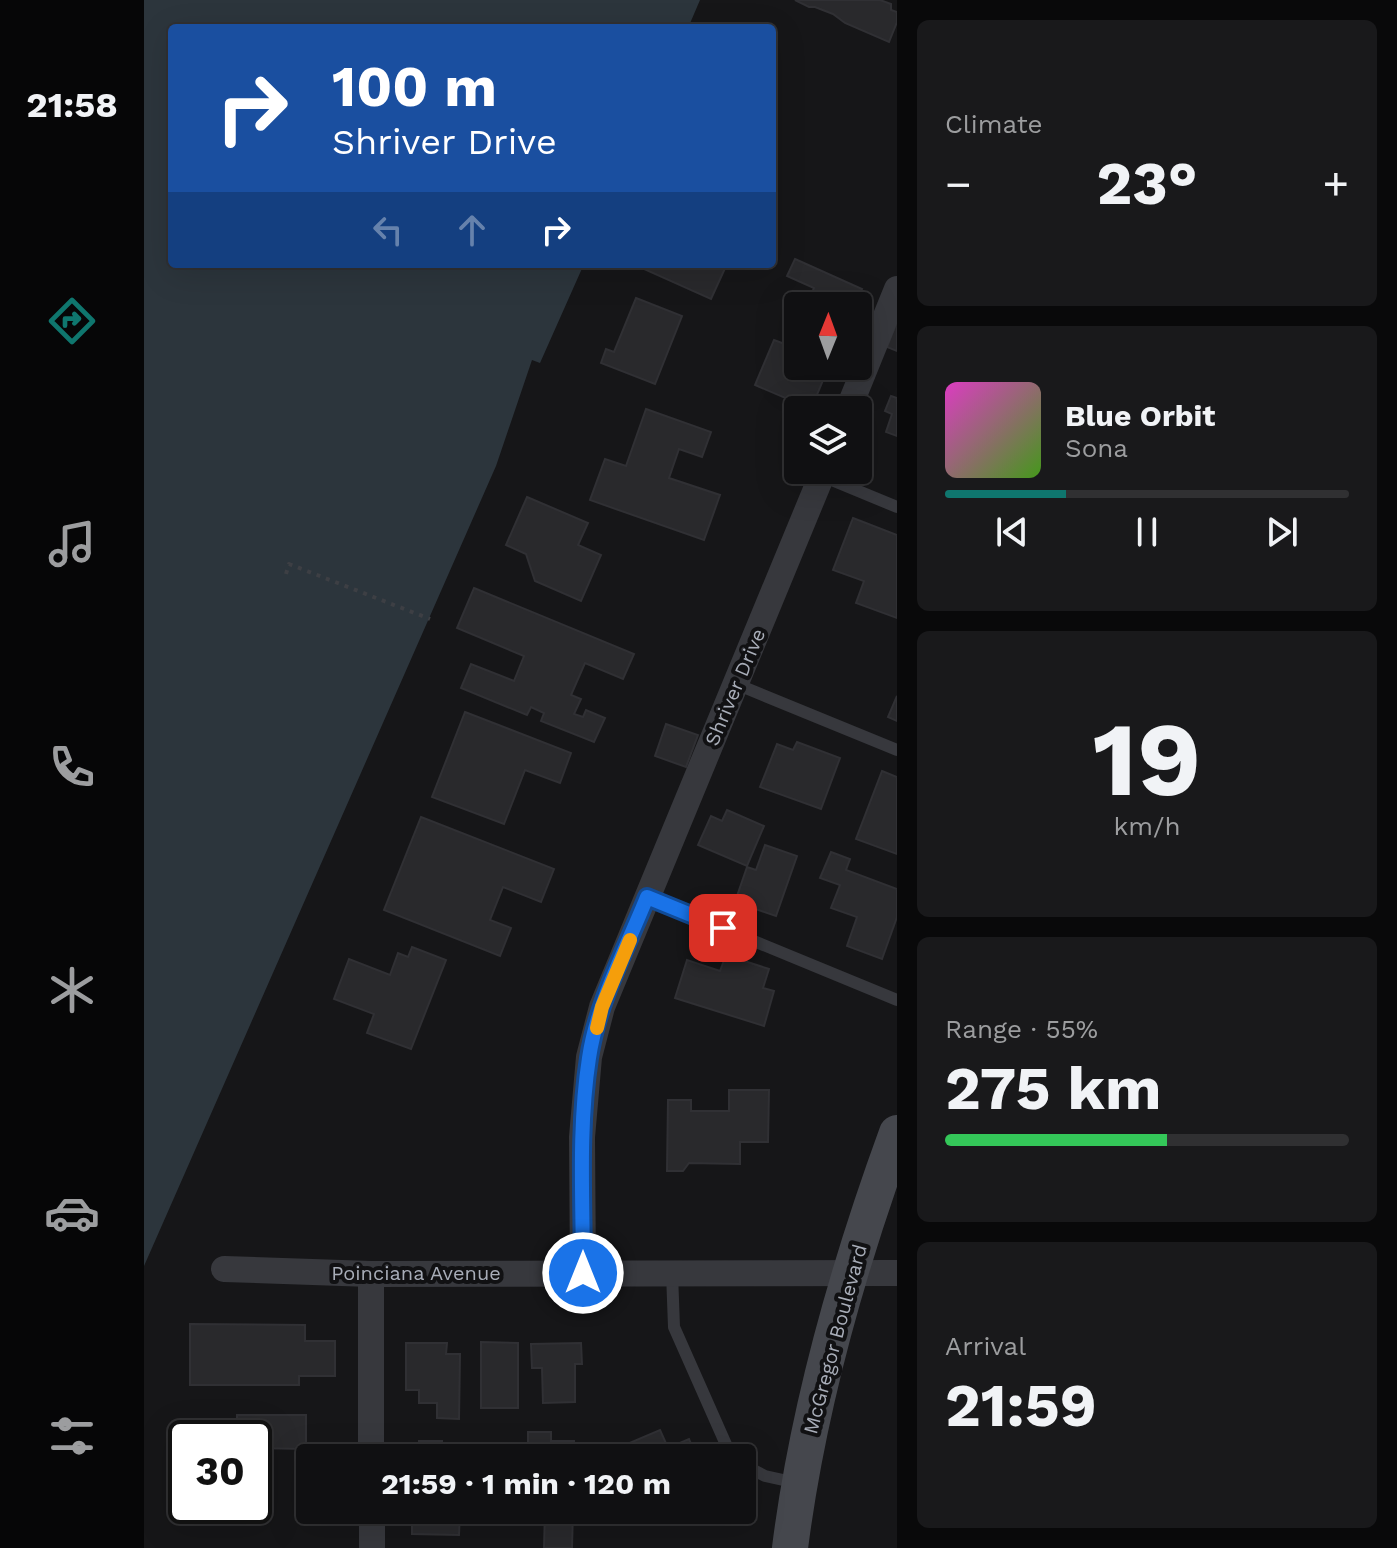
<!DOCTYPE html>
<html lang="en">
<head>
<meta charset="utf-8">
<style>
  body { margin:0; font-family:"Work Sans",sans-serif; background:#19191b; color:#f1f3f6; height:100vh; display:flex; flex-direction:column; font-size:30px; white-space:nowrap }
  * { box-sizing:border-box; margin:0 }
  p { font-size:26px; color:#9c9d9f }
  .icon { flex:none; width:44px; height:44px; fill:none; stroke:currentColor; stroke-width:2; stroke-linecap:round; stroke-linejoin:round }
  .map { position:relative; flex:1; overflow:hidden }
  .side { display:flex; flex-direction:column; gap:20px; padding:20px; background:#09090a; width:500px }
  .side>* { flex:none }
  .guide { position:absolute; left:24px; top:24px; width:608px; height:244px; border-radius:8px; box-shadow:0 8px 32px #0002,0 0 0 2px #303032; background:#1a4fa0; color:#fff; overflow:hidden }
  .needle { width:52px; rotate:1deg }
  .tools { position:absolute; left:640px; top:292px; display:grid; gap:16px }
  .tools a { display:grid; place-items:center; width:88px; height:88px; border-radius:8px; background:#101012; box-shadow:0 8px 32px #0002,0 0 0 2px #303032; font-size:40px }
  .speed { position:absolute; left:24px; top:1420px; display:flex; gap:16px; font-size:40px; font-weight:700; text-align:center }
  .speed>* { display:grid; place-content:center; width:104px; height:104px; border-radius:50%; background:#101012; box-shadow:0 8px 32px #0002,0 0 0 2px #303032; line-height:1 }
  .speed .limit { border:4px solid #111; border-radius:12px; background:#fff; color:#111 }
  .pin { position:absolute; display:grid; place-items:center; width:68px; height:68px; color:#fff; margin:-34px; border-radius:16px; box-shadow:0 4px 12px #0006 }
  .me { position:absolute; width:88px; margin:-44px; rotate:0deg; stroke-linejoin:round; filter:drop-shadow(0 0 6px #0008) }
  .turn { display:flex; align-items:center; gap:28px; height:168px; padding:0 32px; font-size:36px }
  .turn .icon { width:104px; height:104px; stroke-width:2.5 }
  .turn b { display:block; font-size:56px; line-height:68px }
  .lanes { display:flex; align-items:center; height:76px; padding:0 32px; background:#0003; justify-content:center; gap:40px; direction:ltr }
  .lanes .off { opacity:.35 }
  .big { font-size:60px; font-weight:700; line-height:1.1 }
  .side .widget { flex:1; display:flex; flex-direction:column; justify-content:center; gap:12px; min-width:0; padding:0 28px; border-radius:12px; background:#19191b }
  .side .dial { align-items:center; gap:0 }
  .dial b { font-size:104px; line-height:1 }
  .song { display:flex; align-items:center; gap:24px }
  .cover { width:96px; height:96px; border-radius:12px; background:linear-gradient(135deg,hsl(310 70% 55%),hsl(100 70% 35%)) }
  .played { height:8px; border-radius:4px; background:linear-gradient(90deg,#0f766e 30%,#303032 30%) }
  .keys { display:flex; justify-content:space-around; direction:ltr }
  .heat { display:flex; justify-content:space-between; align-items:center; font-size:44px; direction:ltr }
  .charge { height:12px; border-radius:6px; background:linear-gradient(90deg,#34c759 55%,#303032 0) }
  .trip { position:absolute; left:152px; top:1444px; width:460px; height:80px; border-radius:8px; background:#101012; box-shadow:0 8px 32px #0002,0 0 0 2px #303032; font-weight:700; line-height:80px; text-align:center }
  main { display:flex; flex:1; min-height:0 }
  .tabs { display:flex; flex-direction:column; width:144px; justify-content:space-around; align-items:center; background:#060607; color:#9c9d9f }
  .tabs .icon { width:56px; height:56px }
  .tabs .selected { color:#0f766e }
  .tabs b { font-size:36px; color:#f1f3f6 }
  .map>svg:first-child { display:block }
  .water { fill:#2c353c }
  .building { fill:#29292c; stroke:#303034; stroke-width:2 }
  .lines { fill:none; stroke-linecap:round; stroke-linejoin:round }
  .path { stroke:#3d3f44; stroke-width:4; stroke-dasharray:4 6; stroke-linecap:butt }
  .lane { stroke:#37383d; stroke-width:12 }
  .street { stroke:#37383d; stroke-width:26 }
  .secondary { stroke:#45474d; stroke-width:36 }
  .route-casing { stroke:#114b97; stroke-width:20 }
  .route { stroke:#1a73e8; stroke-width:14 }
  .slow { stroke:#f59e0b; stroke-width:14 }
  .labels { text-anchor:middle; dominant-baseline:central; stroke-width:8; stroke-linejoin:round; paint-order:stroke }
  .street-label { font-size:20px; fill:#a8adb8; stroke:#111113 }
</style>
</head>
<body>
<main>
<nav class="tabs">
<b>21:58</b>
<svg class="icon selected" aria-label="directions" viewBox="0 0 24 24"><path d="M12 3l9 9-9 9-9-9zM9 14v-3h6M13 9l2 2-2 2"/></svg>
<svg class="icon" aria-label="music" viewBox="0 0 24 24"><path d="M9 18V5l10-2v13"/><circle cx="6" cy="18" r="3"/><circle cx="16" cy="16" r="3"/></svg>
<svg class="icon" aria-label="phone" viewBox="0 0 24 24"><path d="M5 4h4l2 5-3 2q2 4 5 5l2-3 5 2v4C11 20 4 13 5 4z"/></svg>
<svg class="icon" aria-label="climate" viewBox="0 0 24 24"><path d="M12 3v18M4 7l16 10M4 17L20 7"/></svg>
<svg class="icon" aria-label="car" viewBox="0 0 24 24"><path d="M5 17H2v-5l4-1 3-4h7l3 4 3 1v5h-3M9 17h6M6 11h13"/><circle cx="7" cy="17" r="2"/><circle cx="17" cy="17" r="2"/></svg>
<svg class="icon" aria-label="filters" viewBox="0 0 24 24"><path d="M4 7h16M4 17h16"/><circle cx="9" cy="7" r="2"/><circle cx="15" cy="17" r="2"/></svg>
</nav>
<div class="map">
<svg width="753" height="1548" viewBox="0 0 753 1548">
  <rect width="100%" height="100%" fill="#161618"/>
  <path class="water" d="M0,0h556l-12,28h-516v236h412l-44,99 -8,-3 -36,106 -352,800z"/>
  <g class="building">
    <path d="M651,0h85l11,4v6l6,2v10l-8,20 -44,-19 -12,-9 -18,-7h-6z"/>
    <path d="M651,259l67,30 -8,17h-17l-26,-11 3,-7 -27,-12z"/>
    <path d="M502,264h81l-16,35 -67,-30z"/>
    <path d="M492,298l46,18 -27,68 -54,-21 5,-14 8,3z"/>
    <path d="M753,322v29l-10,-4z"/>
    <path d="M630,340l24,9v17h31l-18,43 -56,-24z"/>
    <path d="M747,396l6,2v38l-11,-4 6,-18 -7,-3z"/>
    <path d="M502,409l65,23 -9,25 -23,-8 -10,29 51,17 -16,45 -114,-40 15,-41 21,7z"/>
    <path d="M383,497l61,26 -10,22 23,10 -20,46 -46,-20 -9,-27 -20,-9z"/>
    <path d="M709,518l44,17v83l-41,-15 8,-22 -31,-11z"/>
    <path d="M330,588l160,66 -11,25 -38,-16 -14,32 10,4 -7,15 9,3 3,-7 19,8 -11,24 -53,-21 3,-8 -13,-6 -4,8 -66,-27 10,-24 43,17 10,-25 -67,-28z"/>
    <path d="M753,696v25l-9,-4z"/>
    <path d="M321,712l106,41 -11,30 -35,-13 -21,54 -72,-27z"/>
    <path d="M522,724l32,11 -12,32 -31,-11z"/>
    <path d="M653,742l43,16 -19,51 -61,-22 17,-43 16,6z"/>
    <path d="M738,771l15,6v77l-41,-15z"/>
    <path d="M583,810l37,16 -17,40 -49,-21 13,-29 11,5z"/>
    <path d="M277,817l133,52 -13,33 -38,-15 -13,33 21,8 -11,28 -116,-46z"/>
    <path d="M621,845l32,11 -21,60 -41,-14 12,-35 9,3z"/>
    <path d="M687,852l19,7 -4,11 51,19v28l-15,42 -35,-13 10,-29 -26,-9 9,-23 -20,-7z"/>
    <path d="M268,947l34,13 -35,89 -44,-16 7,-19 -40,-15 15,-40 41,16 8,-22 10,4z"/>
    <path d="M582,955l43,14 -6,19 11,3 -10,35 -89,-28 12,-38 33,11z"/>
    <path d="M585,1090h40l-1,52h-28v22l-51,-1 -6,8h-16l1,-71h23v11h38z"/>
    <path d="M46,1324l115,1v16h30v35h-36v9h-109z"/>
    <path d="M337,1342l37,1v65h-37z"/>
    <path d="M262,1343h41l-1,11h14l-1,65 -22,-1v-15h-18v-13h-13z"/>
    <path d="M437,1343l1,21h-7v38l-32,1 -1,-35h-10l-1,-24z"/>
    <path d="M93,1415h69v34l-52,-1v-10h-17z"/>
    <path d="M516,1430l8,18 21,-9 8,19h-97l-1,-2z"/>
    <path d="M384,1432h23v9h23v17h-46z"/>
    <path d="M275,1441h23v17h-49v-2l26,1z"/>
    <rect x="320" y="1451" width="42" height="7"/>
    <path d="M268,1510h48l-1,25 -47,-1z"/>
    <path d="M401,1510h28l-1,38h-28z"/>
  </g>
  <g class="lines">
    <path class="path" d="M142,574l3,-10 141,55"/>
    <g class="lane">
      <path d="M678,476l75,31"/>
      <path d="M592,684l161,66"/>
      <path d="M503,897l250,103"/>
      <path d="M528,1273l2,54 58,131"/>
      <path d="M598,1464l23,12 32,7"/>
    </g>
    <g class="street">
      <path d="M704,410l49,-121"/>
      <path d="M80,1269l147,5 526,-1"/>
      <path d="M439,1273l-1,-136 7,-80 13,-50 222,-537"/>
      <path d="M227,1274v184"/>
      <path d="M228,1510v38"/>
    </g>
    <path class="secondary" d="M646,1548c18,-142 58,-281 107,-415"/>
  </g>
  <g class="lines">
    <g class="route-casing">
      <path id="route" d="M439,1273c0,-71 -5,-144 6,-215 8,-55 37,-109 58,-161l76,31"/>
    </g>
    <use href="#route" class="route"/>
    <path class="slow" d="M453,1028l5,-21 28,-67"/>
  </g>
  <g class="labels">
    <g class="street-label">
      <text transform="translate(591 687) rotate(-67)">Shriver Drive</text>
      <text x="272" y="1273">Poinciana Avenue</text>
      <text transform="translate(691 1339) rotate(-75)">McGregor Boulevard</text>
    </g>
  </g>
</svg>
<div class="tools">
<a><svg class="needle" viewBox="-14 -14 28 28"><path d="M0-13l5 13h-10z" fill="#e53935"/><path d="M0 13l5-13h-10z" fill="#9c9d9f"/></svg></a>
<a><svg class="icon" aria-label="layers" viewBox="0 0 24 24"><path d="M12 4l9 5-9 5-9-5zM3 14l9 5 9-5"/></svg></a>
</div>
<div class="speed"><div class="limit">30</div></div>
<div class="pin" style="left:579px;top:928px;background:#d93025"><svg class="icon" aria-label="arrive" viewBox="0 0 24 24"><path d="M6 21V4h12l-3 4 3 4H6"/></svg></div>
<svg class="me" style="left:439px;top:1273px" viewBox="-20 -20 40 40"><circle r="17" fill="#1a73e8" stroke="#fff" stroke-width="3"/><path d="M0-11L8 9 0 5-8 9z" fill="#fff"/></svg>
<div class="trip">21:59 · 1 min · 120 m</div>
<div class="guide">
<div class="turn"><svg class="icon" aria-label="right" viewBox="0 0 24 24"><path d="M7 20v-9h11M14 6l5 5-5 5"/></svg><div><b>100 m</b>Shriver Drive</div></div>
<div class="lanes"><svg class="icon off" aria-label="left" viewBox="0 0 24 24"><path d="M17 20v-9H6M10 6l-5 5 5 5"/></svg><svg class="icon off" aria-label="ahead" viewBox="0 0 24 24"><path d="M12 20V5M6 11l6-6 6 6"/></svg><svg class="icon" aria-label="right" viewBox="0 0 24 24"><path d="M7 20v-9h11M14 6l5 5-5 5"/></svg></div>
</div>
</div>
<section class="side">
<div class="widget"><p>Climate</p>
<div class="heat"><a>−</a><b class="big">23°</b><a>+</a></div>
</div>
<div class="widget">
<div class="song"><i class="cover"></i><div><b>Blue Orbit</b><p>Sona</p></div></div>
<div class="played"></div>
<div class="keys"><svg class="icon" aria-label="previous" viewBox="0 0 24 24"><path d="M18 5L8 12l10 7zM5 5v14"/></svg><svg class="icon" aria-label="pause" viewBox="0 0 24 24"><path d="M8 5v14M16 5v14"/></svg><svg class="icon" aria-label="next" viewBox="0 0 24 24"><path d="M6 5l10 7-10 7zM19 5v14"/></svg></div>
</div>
<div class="widget dial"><b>19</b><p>km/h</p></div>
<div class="widget"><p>Range · 55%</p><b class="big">275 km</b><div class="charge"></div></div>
<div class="widget"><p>Arrival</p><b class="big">21:59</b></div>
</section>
</main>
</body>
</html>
